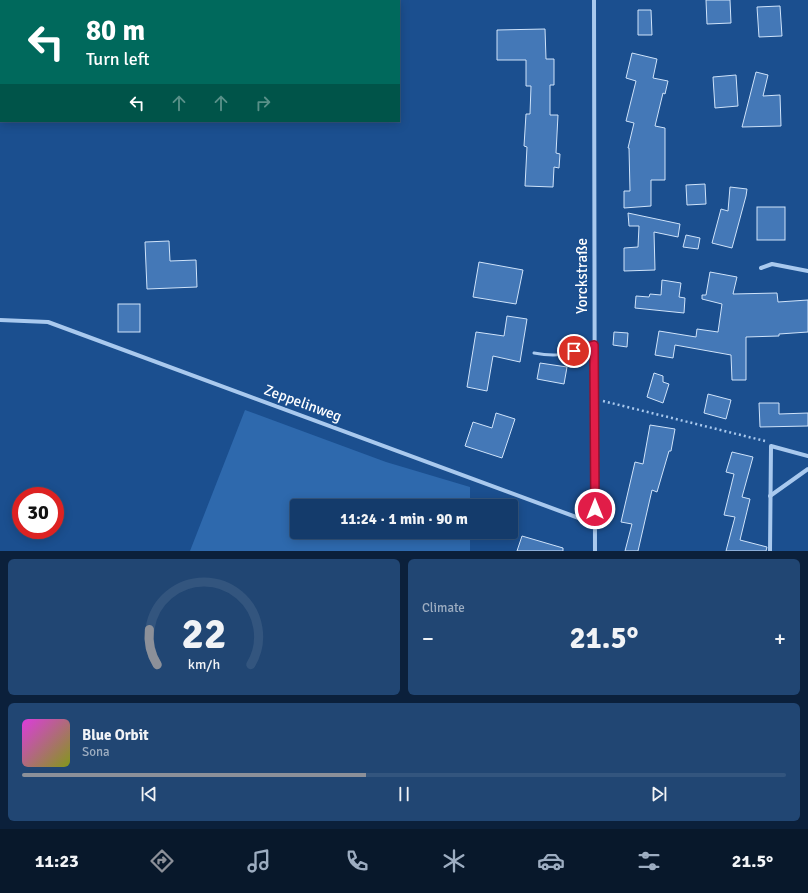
<!DOCTYPE html>
<html lang="en">
<head>
<meta charset="utf-8">
<style>
  body { margin:0; font-family:Signika,sans-serif; background:#214673; color:#f1f3f6; height:100vh; display:flex; flex-direction:column; font-size:15px; white-space:nowrap }
  * { box-sizing:border-box; margin:0 }
  p { font-size:13px; color:#9dadc1 }
  .icon { flex:none; width:22px; height:22px; fill:none; stroke:currentColor; stroke-width:2; stroke-linecap:round; stroke-linejoin:round }
  .map { position:relative; height:551px; overflow:hidden }
  .side { display:flex; flex-direction:column; gap:8px; padding:8px; background:#0b203b; flex:1 }
  .side>* { flex:none }
  .hud { position:absolute; left:0px; top:0px; width:400px; height:122px; box-shadow:0 2px 10px #0003,0 0 0 1px #33557e; background:#00695c; color:#fff; overflow:hidden }
  .speed { position:absolute; left:12px; top:487px; display:flex; gap:8px; font-size:20px; font-weight:700; text-align:center }
  .speed>* { display:grid; place-content:center; width:52px; height:52px; border-radius:50%; background:#143b6b; box-shadow:0 2px 10px #0003,0 0 0 1px #33557e; line-height:1 }
  .speed .limit { border:6px solid #d22; background:#fff; color:#111 }
  .pin { position:absolute; display:grid; place-items:center; width:34px; height:34px; color:#fff; margin:-17px; border:2px solid #fff; border-radius:50%; box-shadow:0 1px 4px #0007 }
  .me { position:absolute; width:44px; margin:-22px; rotate:0deg; stroke-linejoin:round; filter:drop-shadow(0 0 3px #0008) }
  .turn { display:flex; align-items:center; gap:14px; height:84px; padding:0 20px; font-size:18px }
  .turn .icon { width:52px; height:52px; stroke-width:2.5 }
  .turn b { display:block; font-size:28px; line-height:34px }
  .lanes { display:flex; align-items:center; height:38px; padding:0 20px; background:#0003; justify-content:center; gap:20px; direction:ltr }
  .lanes .off { opacity:.35 }
  .big { font-size:30px; font-weight:700; line-height:1.1 }
  .side .widget { flex:1; display:flex; flex-direction:column; justify-content:center; gap:6px; min-width:0; padding:0 14px; border-radius:6px; background:#214673 }
  .side .dial { align-items:center; gap:0 }
  .dial svg { height:104px; overflow:visible; fill:none; stroke:#33557e; stroke-width:7; stroke-linecap:round; text-anchor:middle }
  .dial text { fill:#f1f3f6; stroke:none }
  .song { display:flex; align-items:center; gap:12px }
  .cover { width:48px; height:48px; border-radius:6px; background:linear-gradient(135deg,hsl(300 70% 55%),hsl(70 70% 35%)) }
  .played { height:4px; border-radius:2px; background:linear-gradient(90deg,#8c9099 45%,#33557e 45%) }
  .keys { display:flex; justify-content:space-around; direction:ltr }
  .heat { display:flex; justify-content:space-between; align-items:center; font-size:22px; direction:ltr }
  .side .tiles { flex:1; display:grid; gap:8px; grid-template-columns:1fr 1fr }
  .widget:last-child { grid-column:span 2 }
  .trip { position:absolute; left:290px; top:499px; width:228px; height:40px; border-radius:4px; background:#143b6b; box-shadow:0 2px 10px #0003,0 0 0 1px #33557e; font-weight:700; line-height:40px; text-align:center }
  .dock { display:flex; height:64px; justify-content:space-around; align-items:center; background:#08182b; color:#9dadc1 }
  .dock .icon { width:28px; height:28px }
  .dock .active { color:#8c9099 }
  .dock b { font-size:18px; color:#f1f3f6 }
  .map>svg:first-child { display:block }
  .green { fill:#2e69ad }
  .building { fill:#4478b7; stroke:#cfe3fa }
  .lines { fill:none; stroke-linecap:round; stroke-linejoin:round }
  .path { stroke:#a9c9ee; stroke-width:2.5; stroke-dasharray:2 3; stroke-linecap:butt }
  .lane { stroke:#a9c9ee; stroke-width:3 }
  .street { stroke:#a9c9ee; stroke-width:4 }
  .route-casing { stroke:#92132f; stroke-width:10 }
  .route { stroke:#e11d48; stroke-width:7 }
  .labels { text-anchor:middle; dominant-baseline:central; stroke-width:4; stroke-linejoin:round; paint-order:stroke }
  .street-label { font-size:15px; fill:#fff; stroke:#1b4f8f }
</style>
</head>
<body>
<div class="map">
<svg width="808" height="551" viewBox="0 0 808 551">
  <rect width="100%" height="100%" fill="#1b4f8f"/>
  <path class="green" d="M245,410l141,52 84,25v19h-173v26h173v19h-280z"/>
  <g class="building">
    <path d="M706,0h24l1,23 -24,1z"/>
    <path d="M780,6l2,30 -23,1 -2,-30z"/>
    <path d="M638,10h13l1,25h-14z"/>
    <path d="M545,29l1,30h8v26h-4v30h8l-2,38 4,1 -1,14 -5,-1 -1,20 -28,-1 2,-39 -3,-1 2,-32h4l1,-28h-5v-26h-29v-30z"/>
    <path d="M632,53l25,6 -4,19 15,3 -3,13 -2,-1 -8,33 10,2v52h-14v26l-27,2v-17h6l-1,-43h-1l6,-25 -8,-2 10,-40 -10,-3z"/>
    <path d="M756,72l12,3 -5,21 17,-1 1,31 -39,1z"/>
    <path d="M736,75l2,31 -23,2 -2,-31z"/>
    <path d="M705,184l1,20 -19,1 -1,-20z"/>
    <path d="M730,187l17,2 -1,7 -14,52 -20,-5 9,-34 7,2z"/>
    <rect x="757" y="207" width="28" height="33"/>
    <path d="M628,213l52,11 -2,13 -24,-5 1,38 -31,1v-23l14,-1 1,-21h-10z"/>
    <path d="M686,235l14,3 -2,11 -15,-2z"/>
    <path d="M169,241l1,20 26,-1 1,27 -50,2 -2,-47z"/>
    <path d="M479,262l44,8 -7,34 -43,-7z"/>
    <path d="M710,272l27,5 -4,17 44,-1 1,9 30,-2v32l-29,2v2l-33,1v43h-14l-1,-25 -56,-10 -2,13 -18,-3 4,-24 37,6 1,-8 21,3 4,-28 -20,-5v-4h4z"/>
    <path d="M662,280l19,3 -2,14 6,1 -1,15 -49,-5 1,-12 13,1 1,-3 11,1z"/>
    <rect x="118" y="304" width="22" height="28"/>
    <path d="M507,316l20,3 -7,43 -27,-6 -6,35 -20,-4 9,-55 28,4z"/>
    <path d="M614,332l14,1 -1,14 -14,-2z"/>
    <path d="M540,363l27,4 -3,17 -27,-5z"/>
    <path d="M654,373l9,3v6l6,2 -6,19 -16,-6z"/>
    <path d="M708,394l23,6 -5,19 -22,-6z"/>
    <path d="M759,403h20v11l29,-1v13l-48,1z"/>
    <path d="M496,413l19,6 -13,39 -37,-12 8,-24 19,6z"/>
    <path d="M650,425l25,4 -4,22h-2l-12,41 -5,-2 -14,61h-13l7,-27 -11,-2 14,-60 8,2z"/>
    <path d="M732,452l21,5 -11,40 8,2 -10,41 27,7 -1,4h-40l9,-34 -11,-2 10,-41 -8,-2z"/>
    <path d="M522,536l41,12v3h-46z"/>
  </g>
  <g class="lines">
    <path class="path" d="M603,401l162,40"/>
    <path class="lane" d="M534,353c27,5 36,0 60,-8"/>
    <g class="street">
      <path d="M594,0l1,551"/>
      <path d="M761,268l11,-4 36,7"/>
      <path d="M0,320l48,2 547,202"/>
      <path d="M770,496l38,-27"/>
      <path d="M770,551l1,-105 37,10"/>
    </g>
  </g>
  <g class="lines">
    <g class="route-casing">
      <path id="route" d="M574,351l20,-6 1,164"/>
    </g>
    <use href="#route" class="route"/>
  </g>
  <g class="labels">
    <g class="street-label">
      <text transform="translate(582 276) rotate(-90)">Yorckstraße</text>
      <text transform="translate(303 403) rotate(20)">Zeppelinweg</text>
    </g>
  </g>
</svg>
<div class="speed"><div class="limit">30</div></div>
<div class="pin" style="left:574px;top:351px;background:#d93025"><svg class="icon" aria-label="arrive" viewBox="0 0 24 24"><path d="M6 21V4h12l-3 4 3 4H6"/></svg></div>
<svg class="me" style="left:595px;top:509px" viewBox="-20 -20 40 40"><circle r="17" fill="#e11d48" stroke="#fff" stroke-width="3"/><path d="M0-11L8 9 0 5-8 9z" fill="#fff"/></svg>
<div class="trip">11:24 · 1 min · 90 m</div>
<div class="hud">
<div class="turn"><svg class="icon" aria-label="left" viewBox="0 0 24 24"><path d="M17 20v-9H6M10 6l-5 5 5 5"/></svg><div><b>80 m</b>Turn left</div></div>
<div class="lanes"><svg class="icon" aria-label="left" viewBox="0 0 24 24"><path d="M17 20v-9H6M10 6l-5 5 5 5"/></svg><svg class="icon off" aria-label="ahead" viewBox="0 0 24 24"><path d="M12 20V5M6 11l6-6 6 6"/></svg><svg class="icon off" aria-label="ahead" viewBox="0 0 24 24"><path d="M12 20V5M6 11l6-6 6 6"/></svg><svg class="icon off" aria-label="right" viewBox="0 0 24 24"><path d="M7 20v-9h11M14 6l5 5-5 5"/></svg></div>
</div>
</div>
<section class="side">
<div class="tiles">
<div class="widget dial"><svg viewBox="0 0 100 80">
<path d="M14 69A42 42 0 1 1 86 69"/>
<path d="M14 69A42 42 0 0 1 8 42" stroke="#8c9099"/>
<text x="50" y="56" font-size="32" font-weight="700">22</text>
<text x="50" y="72" font-size="11">km/h</text>
</svg></div>
<div class="widget"><p>Climate</p>
<div class="heat"><a>−</a><b class="big">21.5°</b><a>+</a></div>
</div>
<div class="widget">
<div class="song"><i class="cover"></i><div><b>Blue Orbit</b><p>Sona</p></div></div>
<div class="played"></div>
<div class="keys"><svg class="icon" aria-label="previous" viewBox="0 0 24 24"><path d="M18 5L8 12l10 7zM5 5v14"/></svg><svg class="icon" aria-label="pause" viewBox="0 0 24 24"><path d="M8 5v14M16 5v14"/></svg><svg class="icon" aria-label="next" viewBox="0 0 24 24"><path d="M6 5l10 7-10 7zM19 5v14"/></svg></div>
</div>
</div>
</section>
<nav class="dock">
<b>11:23</b>
<svg class="icon active" aria-label="directions" viewBox="0 0 24 24"><path d="M12 3l9 9-9 9-9-9zM9 14v-3h6M13 9l2 2-2 2"/></svg>
<svg class="icon" aria-label="music" viewBox="0 0 24 24"><path d="M9 18V5l10-2v13"/><circle cx="6" cy="18" r="3"/><circle cx="16" cy="16" r="3"/></svg>
<svg class="icon" aria-label="phone" viewBox="0 0 24 24"><path d="M5 4h4l2 5-3 2q2 4 5 5l2-3 5 2v4C11 20 4 13 5 4z"/></svg>
<svg class="icon" aria-label="climate" viewBox="0 0 24 24"><path d="M12 3v18M4 7l16 10M4 17L20 7"/></svg>
<svg class="icon" aria-label="car" viewBox="0 0 24 24"><path d="M5 17H2v-5l4-1 3-4h7l3 4 3 1v5h-3M9 17h6M6 11h13"/><circle cx="7" cy="17" r="2"/><circle cx="17" cy="17" r="2"/></svg>
<svg class="icon" aria-label="filters" viewBox="0 0 24 24"><path d="M4 7h16M4 17h16"/><circle cx="9" cy="7" r="2"/><circle cx="15" cy="17" r="2"/></svg>
<b>21.5°</b>
</nav>
</body>
</html>
